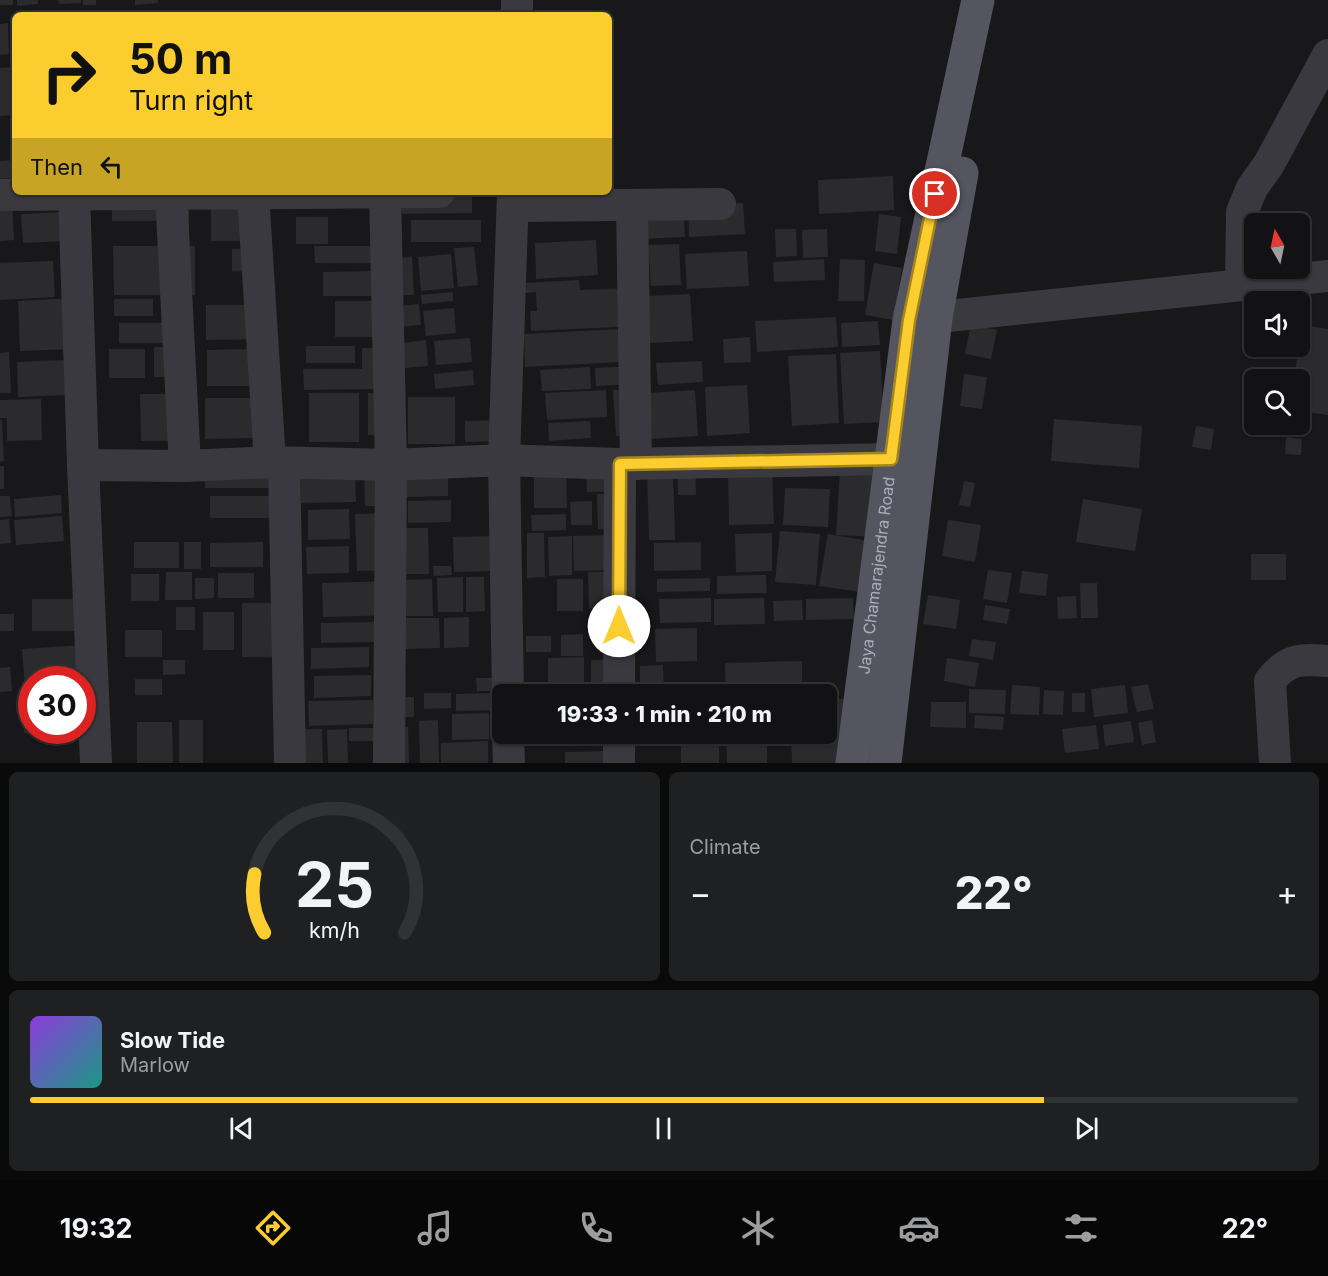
<!DOCTYPE html>
<html lang="en">
<head>
<meta charset="utf-8">
<style>
  body { margin:0; font-family:Inter,sans-serif; background:#1f2022; color:#f1f3f6; height:100vh; display:flex; flex-direction:column; font-size:22px; white-space:nowrap }
  * { box-sizing:border-box; margin:0 }
  p { font-size:20px; color:#9c9ea0 }
  .icon { flex:none; width:33px; height:33px; fill:none; stroke:currentColor; stroke-width:2; stroke-linecap:round; stroke-linejoin:round }
  .map { position:relative; height:763px; overflow:hidden }
  .sheet { display:flex; flex-direction:column; gap:9px; padding:9px; background:#0a0a0b; flex:1 }
  .sheet>* { flex:none }
  .banner { position:absolute; left:12px; top:12px; width:600px; height:183px; border-radius:9px; box-shadow:0 2px 4px #0004,0 0 0 2px #313234; background:#fbcd2f; color:#111; overflow:hidden }
  .needle { width:39px; rotate:351deg }
  .buttons { position:absolute; left:1244px; top:213px; display:grid; gap:12px }
  .buttons a { display:grid; place-items:center; width:66px; height:66px; border-radius:9px; background:#121214; box-shadow:0 2px 4px #0004,0 0 0 2px #313234; font-size:30px }
  .speed { position:absolute; left:18px; top:666px; display:flex; gap:12px; font-size:30px; font-weight:700; text-align:center }
  .speed>* { display:grid; place-content:center; width:78px; height:78px; border-radius:50%; background:#121214; box-shadow:0 2px 4px #0004,0 0 0 2px #313234; line-height:1 }
  .speed .limit { border:9px solid #d22; background:#fff; color:#111 }
  .pin { position:absolute; display:grid; place-items:center; width:51px; height:51px; color:#fff; margin:-26px; border:3px solid #fff; border-radius:50%; box-shadow:0 2px 6px #0007 }
  .me { position:absolute; width:66px; margin:-33px; rotate:0deg; stroke-linejoin:round; filter:drop-shadow(0 0 4px #0008) }
  .turn { display:flex; align-items:center; gap:21px; height:126px; padding:0 18px; font-size:27px }
  .turn .icon { width:78px; height:78px; stroke-width:2.5 }
  .turn b { display:block; font-size:42px; line-height:51px }
  .then { display:flex; align-items:center; height:57px; padding:0 18px; background:#0003; gap:12px; font-size:22px }
  .big { font-size:45px; font-weight:800; line-height:1.1 }
  .sheet .card { flex:1; display:flex; flex-direction:column; justify-content:center; gap:9px; min-width:0; padding:0 21px; border-radius:9px; background:#1f2022 }
  .sheet .dial { align-items:center; gap:0 }
  .dial svg { height:156px; overflow:visible; fill:none; stroke:#313234; stroke-width:7; stroke-linecap:round; text-anchor:middle }
  .dial text { fill:#f1f3f6; stroke:none }
  .song { display:flex; align-items:center; gap:18px }
  .cover { width:72px; height:72px; border-radius:9px; background:linear-gradient(135deg,hsl(270 70% 55%),hsl(170 70% 35%)) }
  .played { height:6px; border-radius:3px; background:linear-gradient(90deg,#fbcd2f 80%,#313234 80%) }
  .keys { display:flex; justify-content:space-around; direction:ltr }
  .heat { display:flex; justify-content:space-between; align-items:center; font-size:33px; direction:ltr }
  .sheet .tiles { flex:1; display:grid; gap:9px; grid-template-columns:1fr 1fr }
  .card:last-child { grid-column:span 2 }
  .trip { position:absolute; left:492px; top:684px; width:345px; height:60px; border-radius:9px; background:#121214; box-shadow:0 2px 4px #0004,0 0 0 2px #313234; font-weight:800; line-height:60px; text-align:center }
  .tabs { display:flex; height:96px; justify-content:space-around; align-items:center; background:#070708; color:#9c9ea0 }
  .tabs .icon { width:42px; height:42px }
  .tabs .current { color:#fbcd2f }
  .tabs b { font-size:27px; color:#f1f3f6 }
  .map>svg:first-child { display:block }
  .building { fill:#2b2b2e }
  .lines { fill:none; stroke-linecap:round; stroke-linejoin:round }
  .minor { stroke:#39393f; stroke-width:32 }
  .major { stroke:#54555f; stroke-width:33 }
  .route-casing { stroke:#a3851f; stroke-width:15 }
  .route { stroke:#fbcd2f; stroke-width:10 }
  .labels { text-anchor:middle; dominant-baseline:central; stroke-width:6; stroke-linejoin:round; paint-order:stroke }
  .street-label { font-size:16px; fill:#a9adbb; stroke:#131315 }
</style>
</head>
<body>
<div class="map">
<svg width="1328" height="763" viewBox="0 0 1328 763">
  <rect width="100%" height="100%" fill="#18181a"/>
  <g class="building">
    <rect x="0" y="0" width="13" height="5"/>
    <path d="M17,0h21v4l-21,2z"/>
    <path d="M58,0h23v3l-22,1z"/>
    <rect x="83" y="0" width="13" height="5"/>
    <path d="M135,0h23v3l-23,2z"/>
    <path d="M8,23l1,31 -9,1v-31z"/>
    <path d="M15,67v48l-15,1v-48z"/>
    <path d="M15,160v18l-15,1v-18z"/>
    <path d="M893,176l1,34 -75,4 -1,-34z"/>
    <path d="M682,190l3,47 -44,2 -3,-47z"/>
    <path d="M402,192h70v21l-70,1z"/>
    <path d="M112,194h77v47l-29,-20h-48z"/>
    <rect x="211" y="195" width="57" height="46"/>
    <path d="M12,199l2,41 -14,1v-41z"/>
    <path d="M743,203l2,31 -56,3 -1,-32z"/>
    <path d="M64,212l1,29 -42,2 -2,-29z"/>
    <path d="M879,214l22,3 -4,37 -22,-3z"/>
    <rect x="296" y="217" width="32" height="27"/>
    <rect x="411" y="220" width="70" height="22"/>
    <path d="M775,229h21l1,27 -21,1z"/>
    <path d="M827,229l1,28 -25,1 -1,-28z"/>
    <path d="M596,240l2,35 -62,4 -1,-36z"/>
    <path d="M679,244l2,41 -30,1 -3,-41z"/>
    <path d="M113,246h82v49h-81z"/>
    <path d="M314,246h61v17h-60z"/>
    <path d="M474,247l4,38 -20,2 -4,-39z"/>
    <path d="M232,249h26v23l-26,-1z"/>
    <path d="M747,251l2,35 -62,3 -2,-35z"/>
    <path d="M451,254l3,34 -33,3 -3,-34z"/>
    <path d="M412,257l2,38h-14l-2,-37z"/>
    <path d="M824,259l1,21 -51,2 -1,-20z"/>
    <path d="M840,259l25,1 -1,41h-26z"/>
    <path d="M53,261l2,36 -55,3v-37z"/>
    <path d="M874,263l28,5 -9,52 -28,-5z"/>
    <path d="M379,271l1,25h-57v-24z"/>
    <path d="M579,280l1,10 57,-2 2,38 -108,5 -1,-20h7l-1,-19 -11,1 -1,-10z"/>
    <path d="M453,292v9l-31,3 -1,-9z"/>
    <path d="M690,294l3,47 -44,2 -3,-47z"/>
    <path d="M73,298l2,51 -55,2 -2,-50z"/>
    <rect x="114" y="299" width="39" height="17"/>
    <rect x="335" y="301" width="46" height="36"/>
    <path d="M419,304l2,21 -22,2 -2,-21z"/>
    <path d="M206,305h61v34l-61,1z"/>
    <path d="M454,308l2,25 -30,3 -3,-25z"/>
    <path d="M836,317l2,30 -81,5 -2,-31z"/>
    <path d="M878,321l2,24 -38,2 -1,-24z"/>
    <rect x="119" y="323" width="69" height="20"/>
    <path d="M971,324l26,6 -6,29 -26,-5z"/>
    <path d="M1302,325l26,4v86l-29,-4v-31h-5z"/>
    <path d="M639,328l2,33 -116,6 -1,-33z"/>
    <path d="M750,337l1,25 -27,1 -1,-24z"/>
    <path d="M470,338l2,24 -36,3 -2,-24z"/>
    <path d="M426,340l2,26 -24,2 -2,-25z"/>
    <rect x="306" y="346" width="49" height="17"/>
    <rect x="154" y="347" width="29" height="30"/>
    <path d="M362,348h23v41l-81,1 -1,-21h59z"/>
    <rect x="109" y="349" width="36" height="29"/>
    <path d="M262,349v37h-55v-36z"/>
    <path d="M880,351l4,71 -40,2 -4,-71z"/>
    <path d="M9,352l2,41h-11v-40z"/>
    <path d="M836,354l3,69 -47,3 -4,-70z"/>
    <path d="M88,359l2,35 -72,3 -1,-35z"/>
    <path d="M702,361l1,21 -45,3 -2,-22z"/>
    <path d="M635,366l1,18 -40,2 -1,-18z"/>
    <path d="M590,367l1,22 -49,2 -2,-21z"/>
    <path d="M473,370l1,15 -39,4 -1,-15z"/>
    <path d="M964,374l23,3 -5,32 -22,-3z"/>
    <path d="M747,385l3,48 -43,3 -2,-49z"/>
    <path d="M606,390l1,27 -60,3 -2,-27z"/>
    <path d="M613,390h16l2,45 -15,1z"/>
    <path d="M695,390l3,46 -48,3 -3,-46z"/>
    <rect x="309" y="393" width="50" height="49"/>
    <path d="M368,393h32l1,42h-33z"/>
    <path d="M140,394h47v47h-46z"/>
    <rect x="408" y="397" width="47" height="47"/>
    <path d="M205,398h58v40l-58,1z"/>
    <path d="M41,399l1,41 -35,1v-23h-7v-18z"/>
    <path d="M1054,419l88,7 -3,42 -88,-7z"/>
    <path d="M0,420h2l2,41 -4,1z"/>
    <path d="M509,420l1,21 -45,1v-21z"/>
    <path d="M590,421l1,17 -42,3 -1,-18z"/>
    <path d="M1196,426l18,3 -3,21 -19,-3z"/>
    <path d="M1286,437l16,2 -1,16 -16,-1z"/>
    <path d="M677,462h18l1,33h-18z"/>
    <path d="M586,464l41,27 -40,1z"/>
    <rect x="0" y="466" width="4" height="23"/>
    <rect x="205" y="468" width="68" height="20"/>
    <path d="M355,468l1,34 -55,1 -1,-34z"/>
    <path d="M364,468h35l1,38h-35z"/>
    <path d="M673,468l2,72h-26l-2,-71z"/>
    <path d="M448,469v27l-42,1v-27z"/>
    <path d="M772,469l2,55 -45,1 -1,-55z"/>
    <path d="M566,471l1,37h-33v-36z"/>
    <path d="M840,471l42,2 -4,64 -42,-2z"/>
    <path d="M964,481l11,2 -5,24 -11,-2z"/>
    <path d="M785,488l45,1 -2,38 -45,-2z"/>
    <path d="M597,494h25l1,35h-25z"/>
    <path d="M61,495l1,18 -47,4 -1,-18z"/>
    <path d="M0,496h10l2,20 -12,1z"/>
    <rect x="210" y="496" width="61" height="22"/>
    <path d="M1083,499l59,10 -7,42 -59,-9z"/>
    <path d="M451,500v22l-43,1v-22z"/>
    <path d="M592,501v24h-21l-1,-23z"/>
    <path d="M349,509l1,30 -42,1v-30z"/>
    <path d="M397,513l1,57 -41,1 -2,-57z"/>
    <path d="M566,514v16l-34,1 -1,-16z"/>
    <path d="M62,516l2,25 -48,4 -2,-25z"/>
    <path d="M9,519l2,24 -11,1v-24z"/>
    <path d="M948,520l33,5 -6,37 -33,-6z"/>
    <path d="M403,528h25l1,46h-26z"/>
    <path d="M780,531l40,3 -4,51 -41,-3z"/>
    <path d="M527,533h17l1,44 -18,1z"/>
    <path d="M772,533v38l-36,1 -1,-38z"/>
    <path d="M828,534l41,7 -8,51 -42,-6z"/>
    <path d="M610,535l1,35 -37,1 -1,-35z"/>
    <path d="M495,536v35l-41,1 -1,-35z"/>
    <path d="M572,536v39l-23,1 -1,-39z"/>
    <rect x="134" y="542" width="45" height="26"/>
    <rect x="184" y="542" width="17" height="27"/>
    <path d="M263,542v25h-53v-24z"/>
    <path d="M701,542v28l-47,1v-28z"/>
    <path d="M349,546v27l-42,1 -1,-27z"/>
    <rect x="1251" y="554" width="35" height="26"/>
    <path d="M433,566h18l1,9 -18,1z"/>
    <path d="M988,570l24,3 -5,30 -24,-4z"/>
    <path d="M1022,571l26,3 -2,22 -27,-3z"/>
    <path d="M166,572h26v28h-27z"/>
    <path d="M588,572h28l6,36 -33,1z"/>
    <rect x="218" y="573" width="36" height="25"/>
    <rect x="131" y="574" width="28" height="27"/>
    <path d="M766,575l1,18 -50,1v-18z"/>
    <path d="M463,577v35h-25l-1,-34z"/>
    <path d="M466,577h18l1,34 -19,1z"/>
    <path d="M195,578h19v20l-19,1z"/>
    <path d="M710,578v13l-53,1v-13z"/>
    <path d="M432,579l1,37h-30l-1,-36z"/>
    <rect x="557" y="579" width="26" height="32"/>
    <path d="M395,581v34l-72,2 -1,-34z"/>
    <path d="M1080,583h17l1,35h-17z"/>
    <path d="M928,595l32,5 -4,29 -33,-5z"/>
    <path d="M1076,596l1,22 -19,1 -1,-22z"/>
    <path d="M711,598v24l-51,1 -1,-24z"/>
    <path d="M764,598l1,26 -51,1v-26z"/>
    <path d="M853,598l1,21 -48,1v-21z"/>
    <rect x="32" y="599" width="67" height="32"/>
    <path d="M802,600l1,20 -29,1 -1,-20z"/>
    <rect x="242" y="603" width="37" height="54"/>
    <path d="M985,605l25,4 -3,15 -24,-4z"/>
    <rect x="176" y="607" width="19" height="23"/>
    <rect x="203" y="612" width="31" height="38"/>
    <rect x="0" y="614" width="14" height="17"/>
    <path d="M469,617v30l-25,1v-30z"/>
    <path d="M400,618h39l1,30 -39,1z"/>
    <path d="M376,622v20l-55,1v-20z"/>
    <path d="M598,622h32v31h-31z"/>
    <path d="M697,628v33l-41,1 -1,-33z"/>
    <rect x="125" y="630" width="37" height="27"/>
    <path d="M583,634v22h-22v-21z"/>
    <rect x="526" y="636" width="25" height="16"/>
    <path d="M972,639l24,3 -3,18 -24,-4z"/>
    <path d="M84,645l-2,35h-50v7h-7l-3,-38z"/>
    <path d="M369,647v20l-58,2v-21z"/>
    <path d="M584,657v36l-36,1v-36z"/>
    <path d="M947,658l32,5 -4,24 -31,-6z"/>
    <path d="M623,659l1,31 -33,1v-31z"/>
    <path d="M163,660h22v14l-22,1z"/>
    <path d="M802,661v32l-76,1 -1,-31z"/>
    <path d="M663,665l1,29h-24v-28z"/>
    <path d="M10,667l2,24 -12,1v-24z"/>
    <path d="M371,675v21l-57,2v-22z"/>
    <path d="M476,678h18v13h-17z"/>
    <rect x="135" y="679" width="27" height="16"/>
    <path d="M1148,684l6,25 -17,3 -6,-25z"/>
    <path d="M1012,685l28,2 -1,28 -29,-1z"/>
    <path d="M1125,685l3,28 -34,4 -3,-28z"/>
    <path d="M969,689l37,1 -1,24 -36,-1z"/>
    <path d="M1044,690l20,1 -1,24 -20,-1z"/>
    <path d="M424,693h27v15l-27,1z"/>
    <path d="M496,693v17l-40,1v-17z"/>
    <rect x="1072" y="693" width="13" height="19"/>
    <path d="M379,697h35v20l-35,1z"/>
    <path d="M826,699h24l1,34h-24z"/>
    <path d="M373,700v24l-64,2 -1,-25z"/>
    <path d="M931,702h35v26l-36,-1z"/>
    <path d="M24,708h8v22h14v3h-22z"/>
    <path d="M489,713v26l-37,1v-26z"/>
    <path d="M975,715l29,2 -1,13 -29,-2z"/>
    <rect x="179" y="720" width="24" height="43"/>
    <path d="M438,720l1,43h-19l-1,-42z"/>
    <path d="M1152,720l4,22 -14,3 -4,-22z"/>
    <path d="M1131,721l3,21 -29,4 -2,-21z"/>
    <path d="M137,722h35l1,41h-36z"/>
    <path d="M1096,725l3,24 -34,4 -3,-24z"/>
    <path d="M408,727l1,36h-16l-1,-35z"/>
    <path d="M349,728h29l1,13h-30z"/>
    <path d="M301,729h21l1,34h-22z"/>
    <path d="M347,729l1,34h-20l-1,-33z"/>
    <rect x="681" y="734" width="38" height="29"/>
    <path d="M726,734h41v29h-40z"/>
    <path d="M843,737l1,26h-52l-1,-25z"/>
    <path d="M488,741v22h-47v-20z"/>
    <path d="M609,751v12h-44v-11z"/>
  </g>
  <g class="lines">
    <g class="minor">
      <path d="M517,15v-15"/>
      <path d="M385,192l6,273 -2,298"/>
      <path d="M171,193l14,273"/>
      <path d="M253,193l17,269"/>
      <path d="M74,194l9,271 13,298"/>
      <path d="M0,195l439,-3"/>
      <path d="M632,205l4,259"/>
      <path d="M513,206l207,-2"/>
      <path d="M1241,285l1,-73 10,-24 17,-24 59,-109"/>
      <path d="M910,320l418,-44"/>
      <path d="M284,463l6,300"/>
      <path d="M83,465l102,1 85,-4 121,3 113,-5 116,4 271,-5"/>
      <path d="M508,694l-4,-234 9,-268"/>
      <path d="M619,694l1,-230"/>
      <path d="M508,734l1,29"/>
      <path d="M619,763v-29"/>
      <path d="M1275,763l-5,-82c18,-23 31,-22 58,-20"/>
    </g>
    <g class="major">
      <path id="s1" d="M852,763l57,-443 69,-320"/>
      <path d="M885,763l51,-445 26,-145"/>
    </g>
  </g>
  <g class="lines">
    <g class="route-casing">
      <path id="route" d="M619,626l1,-162 271,-5 18,-139 26,-126"/>
    </g>
    <use href="#route" class="route"/>
  </g>
  <g class="labels">
    <g class="street-label">
      <text stroke="none"><textPath href="#s1" startOffset="189">Jaya Chamarajendra Road</textPath></text>
    </g>
  </g>
</svg>
<div class="buttons">
<a><svg class="needle" viewBox="-14 -14 28 28"><path d="M0-13l5 13h-10z" fill="#e53935"/><path d="M0 13l5-13h-10z" fill="#9c9ea0"/></svg></a>
<a><svg class="icon" aria-label="sound" viewBox="0 0 24 24"><path d="M4 9h4l5-4v14l-5-4H4zM17 9q2 3 0 6"/></svg></a>
<a><svg class="icon" aria-label="search" viewBox="0 0 24 24"><circle cx="10" cy="10" r="6"/><path d="M15 15l6 6"/></svg></a>
</div>
<div class="speed"><div class="limit">30</div></div>
<div class="pin" style="left:935px;top:194px;background:#d93025"><svg class="icon" aria-label="arrive" viewBox="0 0 24 24"><path d="M6 21V4h12l-3 4 3 4H6"/></svg></div>
<svg class="me" style="left:619px;top:626px" viewBox="-20 -20 40 40"><circle r="19" fill="#fff"/><path d="M0-13L10 11 0 6-10 11z" fill="#fbcd2f"/></svg>
<div class="trip">19:33 · 1 min · 210 m</div>
<div class="banner">
<div class="turn"><svg class="icon" aria-label="right" viewBox="0 0 24 24"><path d="M7 20v-9h11M14 6l5 5-5 5"/></svg><div><b>50 m</b>Turn right</div></div>
<div class="then">Then<svg class="icon" aria-label="left" viewBox="0 0 24 24"><path d="M17 20v-9H6M10 6l-5 5 5 5"/></svg></div>
</div>
</div>
<section class="sheet">
<div class="tiles">
<div class="card dial"><svg viewBox="0 0 100 80">
<path d="M14 69A42 42 0 1 1 86 69"/>
<path d="M14 69A42 42 0 0 1 9 39" stroke="#fbcd2f"/>
<text x="50" y="56" font-size="32" font-weight="700">25</text>
<text x="50" y="72" font-size="11">km/h</text>
</svg></div>
<div class="card"><p>Climate</p>
<div class="heat"><a>−</a><b class="big">22°</b><a>+</a></div>
</div>
<div class="card">
<div class="song"><i class="cover"></i><div><b>Slow Tide</b><p>Marlow</p></div></div>
<div class="played"></div>
<div class="keys"><svg class="icon" aria-label="previous" viewBox="0 0 24 24"><path d="M18 5L8 12l10 7zM5 5v14"/></svg><svg class="icon" aria-label="pause" viewBox="0 0 24 24"><path d="M8 5v14M16 5v14"/></svg><svg class="icon" aria-label="next" viewBox="0 0 24 24"><path d="M6 5l10 7-10 7zM19 5v14"/></svg></div>
</div>
</div>
</section>
<nav class="tabs">
<b>19:32</b>
<svg class="icon current" aria-label="directions" viewBox="0 0 24 24"><path d="M12 3l9 9-9 9-9-9zM9 14v-3h6M13 9l2 2-2 2"/></svg>
<svg class="icon" aria-label="music" viewBox="0 0 24 24"><path d="M9 18V5l10-2v13"/><circle cx="6" cy="18" r="3"/><circle cx="16" cy="16" r="3"/></svg>
<svg class="icon" aria-label="phone" viewBox="0 0 24 24"><path d="M5 4h4l2 5-3 2q2 4 5 5l2-3 5 2v4C11 20 4 13 5 4z"/></svg>
<svg class="icon" aria-label="climate" viewBox="0 0 24 24"><path d="M12 3v18M4 7l16 10M4 17L20 7"/></svg>
<svg class="icon" aria-label="car" viewBox="0 0 24 24"><path d="M5 17H2v-5l4-1 3-4h7l3 4 3 1v5h-3M9 17h6M6 11h13"/><circle cx="7" cy="17" r="2"/><circle cx="17" cy="17" r="2"/></svg>
<svg class="icon" aria-label="filters" viewBox="0 0 24 24"><path d="M4 7h16M4 17h16"/><circle cx="9" cy="7" r="2"/><circle cx="15" cy="17" r="2"/></svg>
<b>22°</b>
</nav>
</body>
</html>
